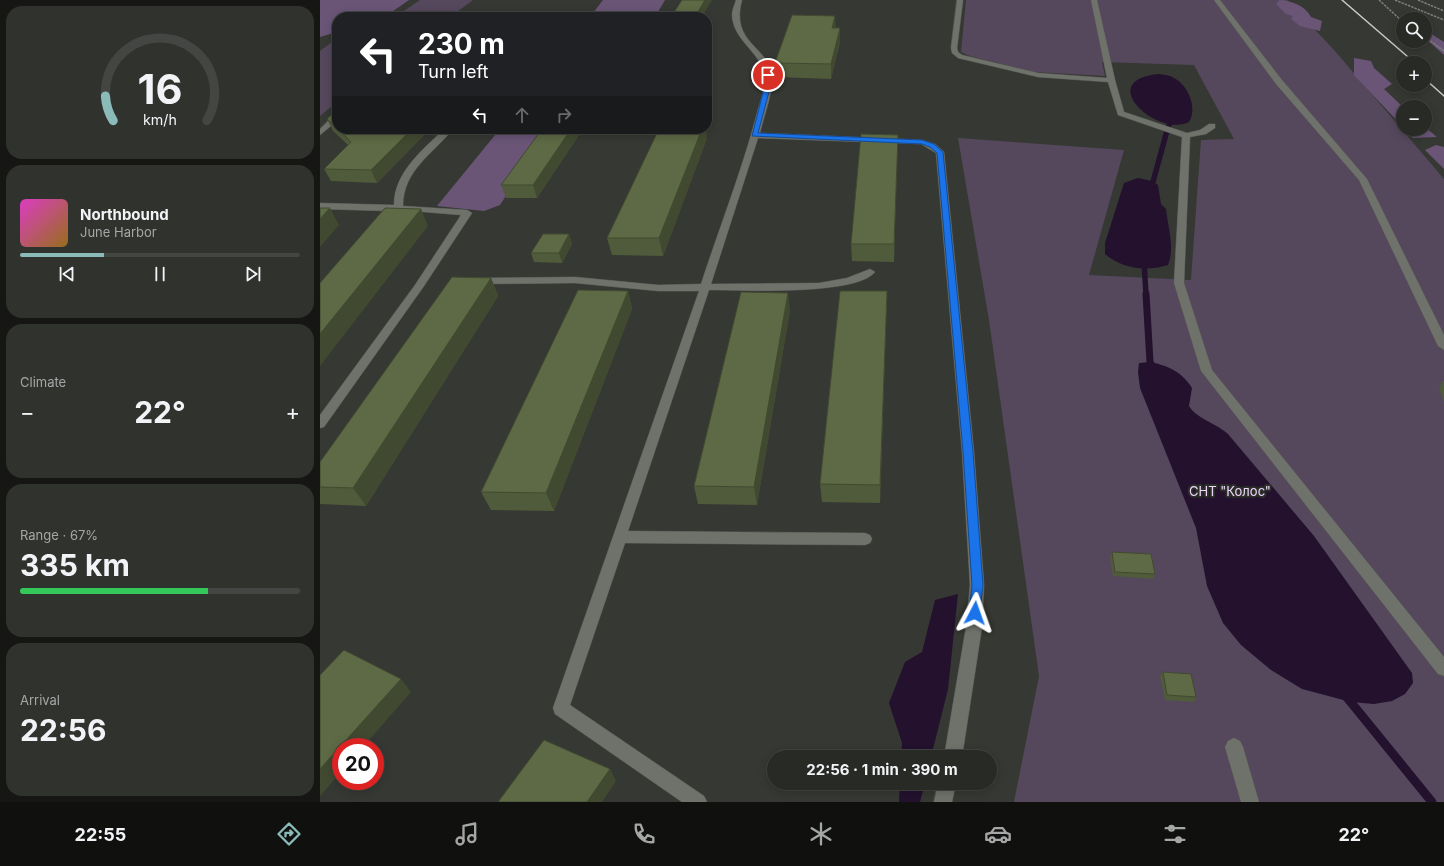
<!DOCTYPE html>
<html lang="en">
<head>
<meta charset="utf-8">
<style>
  body { margin:0; font-family:Inter,sans-serif; background:#30322e; color:#f1f3f6; height:100vh; display:flex; flex-direction:column; font-size:15px; white-space:nowrap }
  * { box-sizing:border-box; margin:0 }
  p { font-size:13px; color:#a5a7a7 }
  .icon { flex:none; width:22px; height:22px; fill:none; stroke:currentColor; stroke-width:2; stroke-linecap:round; stroke-linejoin:round }
  .map { position:relative; flex:1; overflow:hidden }
  .panel { display:flex; flex-direction:column; gap:6px; padding:6px; background:#161715; width:320px }
  .panel>* { flex:none }
  .guide { position:absolute; left:12px; top:12px; width:380px; height:122px; border-radius:16px; box-shadow:0 2px 10px #0003,0 0 0 1px #444643; background:#202124; color:#fff; overflow:hidden }
  .tools { position:absolute; left:1076px; top:12px; display:grid; gap:8px }
  .tools a { display:grid; place-items:center; width:36px; height:36px; border-radius:50%; background:#282a26; box-shadow:0 2px 10px #0003,0 0 0 1px #444643; font-size:20px }
  .speed { position:absolute; left:12px; top:738px; display:flex; gap:8px; font-size:20px; font-weight:700; text-align:center }
  .speed>* { display:grid; place-content:center; width:52px; height:52px; border-radius:50%; background:#282a26; box-shadow:0 2px 10px #0003,0 0 0 1px #444643; line-height:1 }
  .speed .limit { border:6px solid #d22; background:#fff; color:#111 }
  .pin { position:absolute; display:grid; place-items:center; width:34px; height:34px; color:#fff; margin:-17px; border:2px solid #fff; border-radius:50%; box-shadow:0 1px 4px #0007 }
  .me { position:absolute; width:44px; margin:-22px; rotate:4deg; stroke-linejoin:round; filter:drop-shadow(0 0 3px #0008) }
  .turn { display:flex; align-items:center; gap:14px; height:84px; padding:0 20px; font-size:18px }
  .turn .icon { width:52px; height:52px; stroke-width:2.5 }
  .turn b { display:block; font-size:28px; line-height:34px }
  .lanes { display:flex; align-items:center; height:38px; padding:0 20px; background:#0003; justify-content:center; gap:20px; direction:ltr }
  .lanes .off { opacity:.35 }
  .big { font-size:30px; font-weight:700; line-height:1.1 }
  .panel .tile { flex:1; display:flex; flex-direction:column; justify-content:center; gap:6px; min-width:0; padding:0 14px; border-radius:16px; background:#30322e }
  .panel .dial { align-items:center; gap:0 }
  .dial svg { height:104px; overflow:visible; fill:none; stroke:#444643; stroke-width:7; stroke-linecap:round; text-anchor:middle }
  .dial text { fill:#f1f3f6; stroke:none }
  .song { display:flex; align-items:center; gap:12px }
  .cover { width:48px; height:48px; border-radius:6px; background:linear-gradient(135deg,hsl(310 70% 55%),hsl(40 70% 35%)) }
  .played { height:4px; border-radius:2px; background:linear-gradient(90deg,#8bbbb9 30%,#444643 30%) }
  .keys { display:flex; justify-content:space-around; direction:ltr }
  .heat { display:flex; justify-content:space-between; align-items:center; font-size:22px; direction:ltr }
  .charge { height:6px; border-radius:3px; background:linear-gradient(90deg,#34c759 67%,#444643 0) }
  .trip { position:absolute; left:447px; top:750px; width:230px; height:40px; border-radius:20px; background:#282a26; box-shadow:0 2px 10px #0003,0 0 0 1px #444643; font-weight:700; line-height:40px; text-align:center }
  .menu { display:flex; height:64px; justify-content:space-around; align-items:center; background:#10110f; color:#a5a7a7 }
  .menu .icon { width:28px; height:28px }
  .menu .current { color:#8bbbb9 }
  .menu b { font-size:18px; color:#f1f3f6 }
  main { display:flex; flex:1; min-height:0 }
  .map>svg:first-child { display:block }
  .green { fill:#55485c }
  .forest { fill:#6a5577 }
  .water { fill:#23112e }
  .lines { fill:none; stroke-linecap:round; stroke-linejoin:round }
  .stream-far3 { stroke:#23112e; stroke-width:4 }
  .stream-far2 { stroke:#23112e; stroke-width:5.5 }
  .stream-far1 { stroke:#23112e; stroke-width:7 }
  .stream { stroke:#23112e; stroke-width:9 }
  .minor-casing { stroke:#555752; stroke-width:1 }
  .path { stroke:#7f817c; stroke-width:1.5; stroke-dasharray:2.5 1; stroke-linecap:butt }
  .minor { fill:#6f726b; fill-rule:evenodd }
  .rail { stroke:#c7c9c5; stroke-width:1.5 }
  .wall { fill:#505b3b }
  .shaded-wall { fill:#414a30 }
  .building { fill:#5d6a45; stroke:#414a30 }
  .route { fill:#1a73e8; stroke:#114b97 }
  .labels { text-anchor:middle; dominant-baseline:central; stroke-width:4; stroke-linejoin:round; paint-order:stroke }
  .park-label { font-size:13px; fill:#ecd7fa; stroke:#2c2e29 }
</style>
</head>
<body>
<main>
<section class="panel">
<div class="tile dial"><svg viewBox="0 0 100 80">
<path d="M14 69A42 42 0 1 1 86 69"/>
<path d="M14 69A42 42 0 0 1 8 50" stroke="#8bbbb9"/>
<text x="50" y="56" font-size="32" font-weight="700">16</text>
<text x="50" y="72" font-size="11">km/h</text>
</svg></div>
<div class="tile">
<div class="song"><i class="cover"></i><div><b>Northbound</b><p>June Harbor</p></div></div>
<div class="played"></div>
<div class="keys"><svg class="icon" aria-label="previous" viewBox="0 0 24 24"><path d="M18 5L8 12l10 7zM5 5v14"/></svg><svg class="icon" aria-label="pause" viewBox="0 0 24 24"><path d="M8 5v14M16 5v14"/></svg><svg class="icon" aria-label="next" viewBox="0 0 24 24"><path d="M6 5l10 7-10 7zM19 5v14"/></svg></div>
</div>
<div class="tile"><p>Climate</p>
<div class="heat"><a>−</a><b class="big">22°</b><a>+</a></div>
</div>
<div class="tile"><p>Range · 67%</p><b class="big">335 km</b><div class="charge"></div></div>
<div class="tile"><p>Arrival</p><b class="big">22:56</b></div>
</section>
<div class="map">
<svg width="1124" height="802" viewBox="0 0 1124 802">
  <rect width="100%" height="100%" fill="#363833"/>
  <g class="green">
    <path d="M100,0h53l-23,17h-61l12,-4z"/>
    <path d="M646,0h321l48,51 109,128v623h-430l25,-126 -50,-356 -31,-182 166,12 -35,125 102,5 10,-140 33,-1 -40,-74 -92,-3 3,14 -71,-4 -64,-16 -9,-4z"/>
    <path d="M17,38v64l-17,14v-65z"/>
  </g>
  <g class="forest">
    <path d="M0,0h89l-20,14 -9,3h-43v15l-17,5z"/>
    <path d="M283,0h62l-10,17h-65z"/>
    <path d="M958,0c11,0 27,5 33,17l11,4 -2,10 -20,-5 -9,-7 2,-3 -7,-2 -10,-10 3,-3z"/>
    <path d="M1105,30l19,12v13l-19,-17z"/>
    <path d="M1034,58l17,3 3,7 18,16 -8,5 19,18v20l-49,-52z"/>
    <path d="M1105,127l12,10 -24,1 -8,-9h20z"/>
    <path d="M180,129h49l-49,76 -16,6 -47,-5z"/>
    <path d="M1116,145l8,2v22l-19,-19z"/>
  </g>
  <g class="water">
    <path d="M839,74c5,1 11,1 15,4 14,7 24,30 15,44 -31,16 -96,-42 -30,-48z"/>
    <path d="M818,178l14,3 6,4 3,19 5,5c2,19 9,38 2,56 -22,7 -45,4 -63,-11v-11l19,-60z"/>
    <path d="M830,362c19,4 32,10 42,26l-3,18c8,13 27,17 39,28l86,102 98,137 1,10 -8,11 -13,7 -18,3 -23,-2 -49,-13 -31,-19 -30,-25 -18,-22 -16,-37 -11,-58 -56,-140 -2,-16 1,-9z"/>
    <path d="M638,594l-10,95 -17,68h-30l1,-14 -13,-40 16,-41 17,-10 13,-52z"/>
    <path d="M580,783h25l-5,19h-21z"/>
  </g>
  <g class="lines">
    <path class="stream-far3" d="M847,128l4,-5"/>
    <g class="stream-far2">
      <path d="M831,189l17,-62"/>
      <path d="M824,261l2,34"/>
    </g>
    <path class="stream-far1" d="M826,294l4,68 4,7"/>
    <path class="stream" d="M1025,695l87,107"/>
    <g class="minor-casing">
      <g id="minor">
        <path d="M416,0h6c-12,44 27,46 30,76 1,18 -8,39 -12,57l162,7 13,4 9,8 30,300 10,133 -2,42 -20,130h-18l22,-130 4,-42 -8,-133 -26,-299 -15,-9 -163,-6 -47,146 108,-1 28,-5 23,-9 5,3c-20,24 -134,18 -166,18l-81,241 237,2 5,2 2,4 -2,4 -5,2 -240,-2 -55,162 134,91 3,6h-25l-127,-88 -2,-6 146,-417h-41l-83,-8 -99,1 -5,-3 5,-3 99,-1 83,8 43,-1c18,-55 40,-111 55,-167 3,-13 10,-28 8,-42 -2,-22 -31,-34 -32,-60 0,-5 3,-11 4,-15z"/>
        <path d="M637,0h6l-6,48 1,4 4,3 76,18 69,5 -16,-78h6l18,80 9,32 63,21 13,-3 9,-6h6v4l-9,6 -16,3 -6,146 28,87 232,287v19l-6,-2 -237,-303 -27,-88 8,-146 -64,-22 -10,-33 -70,-5 -80,-19 -6,-5 -1,-5z"/>
        <path d="M894,0h6l62,80 85,99 77,156v15l-6,-4 -79,-166 -83,-96z"/>
        <path d="M14,115h3v6l-17,14v-6z"/>
        <path d="M124,129h9c-20,25 -50,41 -50,77l64,4 5,3 -48,73 -100,141 -4,1v-13l95,-130 46,-70 -37,-3 -104,-3v-6l74,2c0,-33 29,-55 50,-76z"/>
        <path d="M914,738l6,3 3,6 16,55h-18l-16,-55 3,-6z"/>
        <path d="M618,783h18l-4,19h-18z"/>
      </g>
    </g>
    <g class="path">
      <path d="M1059,0l24,22"/>
      <path d="M1075,0l49,20"/>
      <path d="M1098,0l26,11"/>
      <path d="M1105,37l19,14"/>
    </g>
    <use href="#minor" class="minor"/>
    <g class="rail">
      <path d="M1022,0l73,63"/>
      <path d="M1105,79l19,17"/>
    </g>
  </g>
  <g class="wall">
    <path d="M516,28h4v14l-9,37 -55,-2 -1,-14z"/>
    <path d="M17,110v19h93l-53,54 -46,-2 -7,-12 24,-24 -15,-14 -6,-12z"/>
    <path d="M222,129h41l-46,69h-31l-5,-13z"/>
    <path d="M387,138l-44,118 -51,-1 -5,-17z"/>
    <path d="M577,151l-3,111 -42,-1 -1,-17z"/>
    <path d="M249,234l3,10 -10,19 -28,-1 -3,-9z"/>
    <path d="M171,278l7,18 -132,210 -46,-2v-42z"/>
    <path d="M308,291l4,18 -78,202 -63,-1 -10,-18z"/>
    <path d="M567,291l-7,212 -58,-1 -2,-18z"/>
    <path d="M470,310l-33,195 -59,-1 -4,-18z"/>
    <path d="M1123,381h1v21l-5,-13z"/>
    <path d="M792,552l43,22 -2,5 -40,-3 -3,-19z"/>
    <path d="M843,672l33,25 -2,5 -29,-2 -5,-24z"/>
  </g>
  <g class="shaded-wall">
    <path d="M385,0h7l-10,17h-7z"/>
    <path d="M515,16l1,13 -4,-1z"/>
    <path d="M520,28v14l-9,37v-15z"/>
    <path d="M92,129h18l-53,54 -6,-13z"/>
    <path d="M251,129h12l-46,69 -4,-13z"/>
    <path d="M382,129h4l1,9 -44,118 -4,-18z"/>
    <path d="M10,208l9,17 -19,22v-28z"/>
    <path d="M101,209l7,17 -108,140v-32z"/>
    <path d="M249,234l3,10 -10,19 -3,-10z"/>
    <path d="M171,278l7,18 -132,210 -13,-18z"/>
    <path d="M308,291l4,18 -78,202 -8,-18z"/>
    <path d="M567,291l-1,18 -6,194v-18z"/>
    <path d="M468,293l2,17 -33,195 -3,-18z"/>
    <path d="M81,679l10,13 -48,55h-22v25l-21,24v-27z"/>
    <path d="M290,769l6,12 -14,21h-15z"/>
  </g>
  <g class="building">
    <path d="M362,0h23l-10,17h-24z"/>
    <path d="M472,15l43,1 -3,12h8l-9,36 -56,-1z"/>
    <path d="M17,110v18l-10,-9z"/>
    <path d="M18,129h74l-41,41 -47,-1 27,-27z"/>
    <path d="M222,129h29l-38,56h-32z"/>
    <path d="M339,129h43l-43,109h-52z"/>
    <path d="M541,134l37,1 -4,109h-43z"/>
    <path d="M0,208h10l-10,11z"/>
    <path d="M65,208l36,1 -101,125v-51z"/>
    <path d="M223,234h26l-10,19h-28z"/>
    <path d="M132,277l39,1 -138,210 -33,-1v-25z"/>
    <path d="M258,290l50,1 -82,202 -65,-1z"/>
    <path d="M520,291h47l-7,194 -60,-1z"/>
    <path d="M421,292l47,1 -34,194 -60,-1z"/>
    <path d="M792,552l39,2 4,20 -40,-2z"/>
    <path d="M24,650l57,29 -81,90v-94z"/>
    <path d="M843,672l28,2 5,23 -29,-2z"/>
    <path d="M224,740l66,29 -23,33h-89z"/>
  </g>
  <path class="route" d="M446,74l4,1v13l-12,45 164,7 12,4 9,8 30,300 10,133 -4,32 -4,1 -4,-1 -2,-4 3,-28 -9,-133 -26,-299 -7,-6 -8,-3 -170,-8 12,-48z"/>
  <g class="labels">
    <g class="park-label">
      <text x="910" y="491">СНТ "Колос"</text>
    </g>
  </g>
</svg>
<div class="tools">
<a><svg class="icon" aria-label="search" viewBox="0 0 24 24"><circle cx="10" cy="10" r="6"/><path d="M15 15l6 6"/></svg></a>
<a>+</a>
<a>−</a>
</div>
<div class="speed"><div class="limit">20</div></div>
<div class="pin" style="left:448px;top:75px;background:#d93025"><svg class="icon" aria-label="arrive" viewBox="0 0 24 24"><path d="M6 21V4h12l-3 4 3 4H6"/></svg></div>
<svg class="me" style="left:655px;top:613px" viewBox="-20 -20 40 40"><path d="M0-17L14 15 0 8-14 15z" fill="#1a73e8" stroke="#fff" stroke-width="4"/></svg>
<div class="trip">22:56 · 1 min · 390 m</div>
<div class="guide">
<div class="turn"><svg class="icon" aria-label="left" viewBox="0 0 24 24"><path d="M17 20v-9H6M10 6l-5 5 5 5"/></svg><div><b>230 m</b>Turn left</div></div>
<div class="lanes"><svg class="icon" aria-label="left" viewBox="0 0 24 24"><path d="M17 20v-9H6M10 6l-5 5 5 5"/></svg><svg class="icon off" aria-label="ahead" viewBox="0 0 24 24"><path d="M12 20V5M6 11l6-6 6 6"/></svg><svg class="icon off" aria-label="right" viewBox="0 0 24 24"><path d="M7 20v-9h11M14 6l5 5-5 5"/></svg></div>
</div>
</div>
</main>
<nav class="menu">
<b>22:55</b>
<svg class="icon current" aria-label="directions" viewBox="0 0 24 24"><path d="M12 3l9 9-9 9-9-9zM9 14v-3h6M13 9l2 2-2 2"/></svg>
<svg class="icon" aria-label="music" viewBox="0 0 24 24"><path d="M9 18V5l10-2v13"/><circle cx="6" cy="18" r="3"/><circle cx="16" cy="16" r="3"/></svg>
<svg class="icon" aria-label="phone" viewBox="0 0 24 24"><path d="M5 4h4l2 5-3 2q2 4 5 5l2-3 5 2v4C11 20 4 13 5 4z"/></svg>
<svg class="icon" aria-label="climate" viewBox="0 0 24 24"><path d="M12 3v18M4 7l16 10M4 17L20 7"/></svg>
<svg class="icon" aria-label="car" viewBox="0 0 24 24"><path d="M5 17H2v-5l4-1 3-4h7l3 4 3 1v5h-3M9 17h6M6 11h13"/><circle cx="7" cy="17" r="2"/><circle cx="17" cy="17" r="2"/></svg>
<svg class="icon" aria-label="filters" viewBox="0 0 24 24"><path d="M4 7h16M4 17h16"/><circle cx="9" cy="7" r="2"/><circle cx="15" cy="17" r="2"/></svg>
<b>22°</b>
</nav>
</body>
</html>
